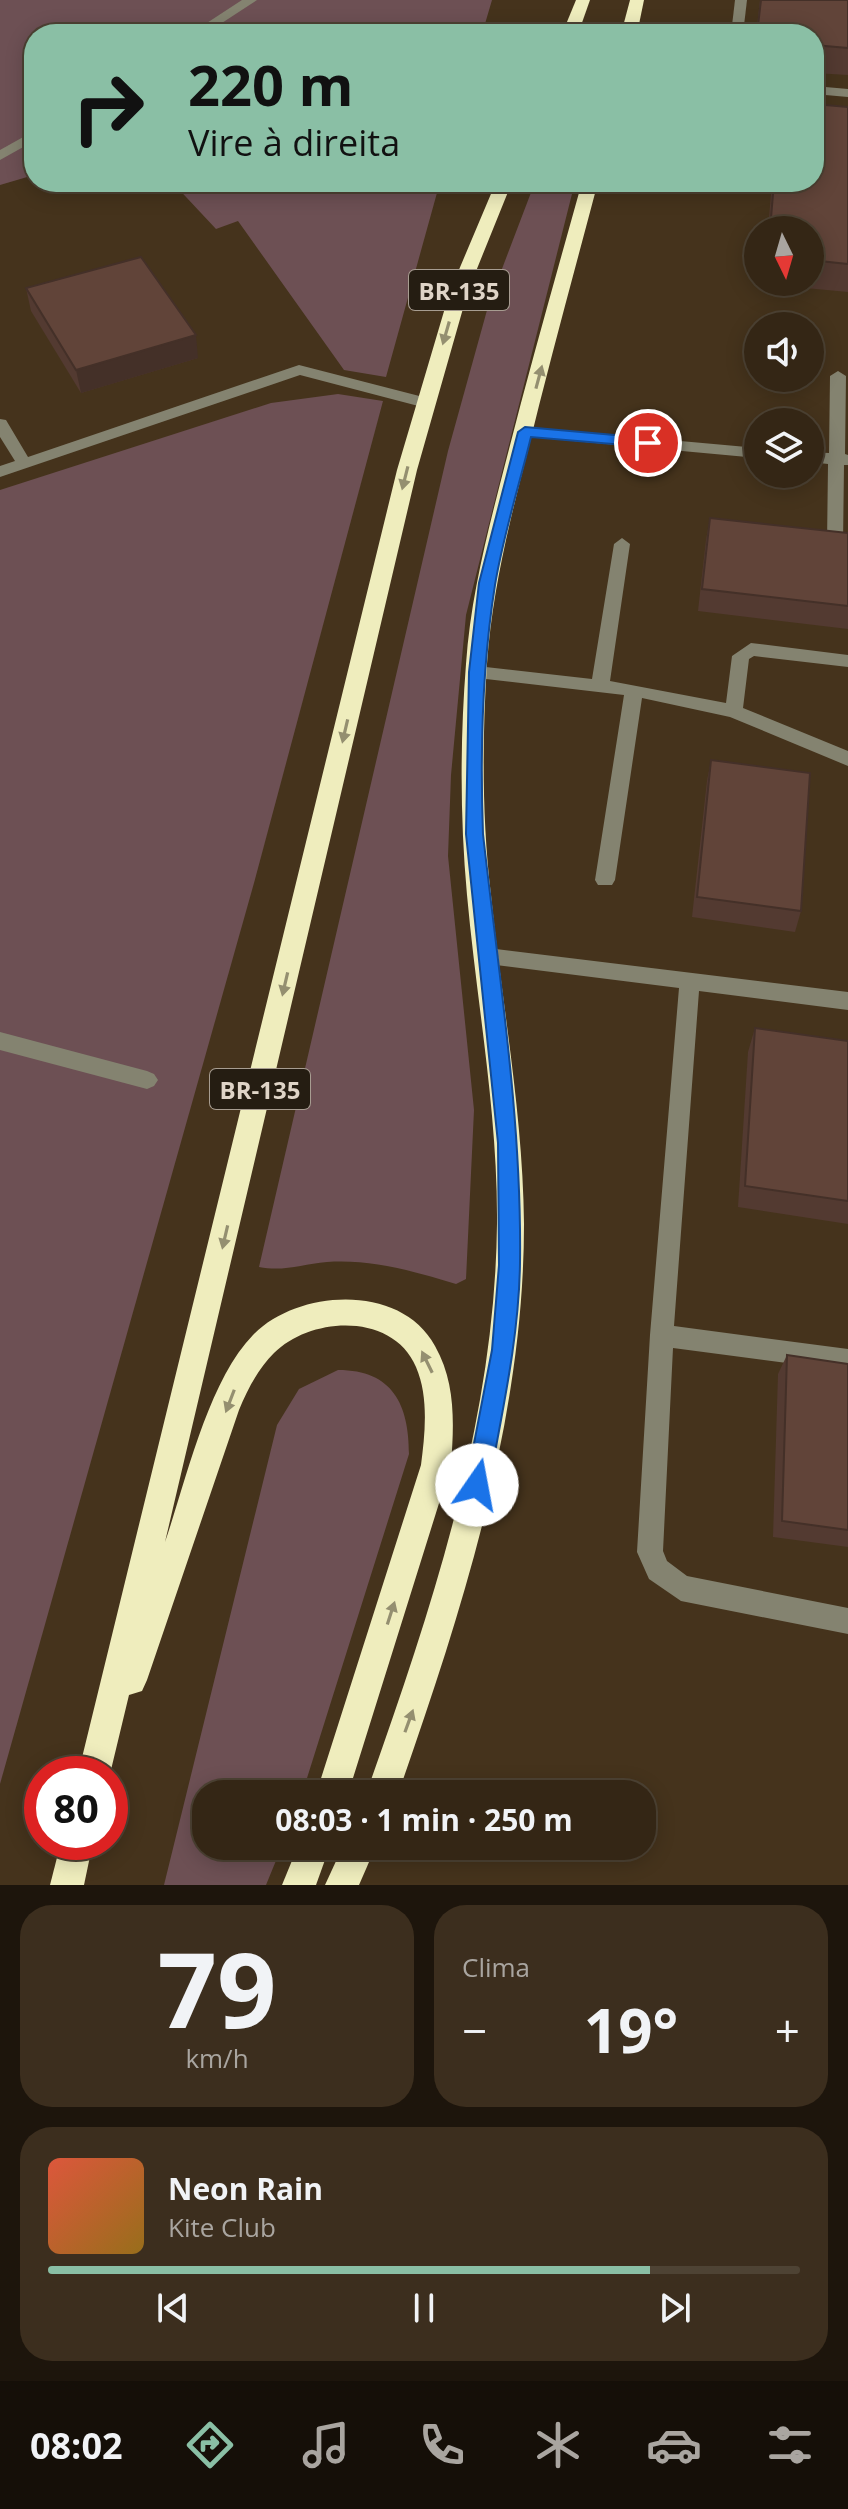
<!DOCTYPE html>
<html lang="pt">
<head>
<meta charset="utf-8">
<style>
  body { margin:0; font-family:"Open Sans",sans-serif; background:#3c2e1e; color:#f1f3f6; height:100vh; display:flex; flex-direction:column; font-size:30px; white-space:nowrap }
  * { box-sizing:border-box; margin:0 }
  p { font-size:26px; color:#a9a5a0 }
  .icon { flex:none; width:44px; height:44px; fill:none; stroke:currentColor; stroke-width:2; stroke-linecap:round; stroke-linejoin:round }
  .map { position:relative; height:1885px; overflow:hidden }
  .drawer { display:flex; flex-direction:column; gap:20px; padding:20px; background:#1d150c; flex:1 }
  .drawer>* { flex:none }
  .top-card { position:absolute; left:24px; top:24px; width:800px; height:168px; border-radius:32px; box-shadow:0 4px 20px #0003,0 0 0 2px #4e4334; background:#8abfa5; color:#111; overflow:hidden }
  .needle { width:52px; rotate:175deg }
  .fabs { position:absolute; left:744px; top:216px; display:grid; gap:16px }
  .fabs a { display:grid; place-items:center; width:80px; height:80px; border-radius:50%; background:#342615; box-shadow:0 4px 20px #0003,0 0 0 2px #4e4334; font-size:40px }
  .speed { position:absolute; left:24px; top:1756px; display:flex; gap:16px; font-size:40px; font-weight:700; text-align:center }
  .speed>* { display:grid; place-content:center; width:104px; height:104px; border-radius:50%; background:#342615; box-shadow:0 4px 20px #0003,0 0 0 2px #4e4334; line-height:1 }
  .speed .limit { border:12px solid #d22; background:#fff; color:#111 }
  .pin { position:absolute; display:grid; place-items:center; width:68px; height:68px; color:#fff; margin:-34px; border:4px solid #fff; border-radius:50%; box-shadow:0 2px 8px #0007 }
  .me { position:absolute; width:88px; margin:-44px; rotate:12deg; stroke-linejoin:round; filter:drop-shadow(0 0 6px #0008) }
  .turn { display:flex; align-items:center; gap:28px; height:168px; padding:0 32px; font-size:36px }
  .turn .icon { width:104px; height:104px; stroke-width:2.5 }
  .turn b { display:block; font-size:56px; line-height:68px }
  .big { font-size:60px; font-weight:700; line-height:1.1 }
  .drawer .card { flex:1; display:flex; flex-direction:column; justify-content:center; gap:12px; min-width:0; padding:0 28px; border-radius:32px; background:#3c2e1e }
  .drawer .dial { align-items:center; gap:0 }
  .dial b { font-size:104px; line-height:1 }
  .song { display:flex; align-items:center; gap:24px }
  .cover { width:96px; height:96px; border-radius:12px; background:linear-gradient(135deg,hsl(10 70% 55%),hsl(40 70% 35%)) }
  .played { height:8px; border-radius:4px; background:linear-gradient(90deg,#8abfa5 80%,#4e4334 80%) }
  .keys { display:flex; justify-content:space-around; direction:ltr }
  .heat { display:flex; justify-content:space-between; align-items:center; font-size:44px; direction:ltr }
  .drawer .tiles { flex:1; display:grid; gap:20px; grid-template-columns:1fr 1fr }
  .card:last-child { grid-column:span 2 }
  .trip { position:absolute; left:192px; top:1780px; width:464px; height:80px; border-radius:32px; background:#342615; box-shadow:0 4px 20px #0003,0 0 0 2px #4e4334; font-weight:700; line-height:80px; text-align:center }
  .menu { display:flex; height:128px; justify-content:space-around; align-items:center; background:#150f08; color:#a9a5a0 }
  .menu .icon { width:56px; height:56px }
  .menu .current { color:#8abfa5 }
  .menu b { font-size:36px; color:#f1f3f6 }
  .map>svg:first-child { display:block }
  .green { fill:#6d5054 }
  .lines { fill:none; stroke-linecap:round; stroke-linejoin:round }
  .minor { fill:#848370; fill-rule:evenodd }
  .highway { fill:#efedbd; fill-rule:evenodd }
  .wall { fill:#533a31 }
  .shaded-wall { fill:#443028 }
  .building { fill:#614439; stroke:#443028; stroke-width:2 }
  .oneway { fill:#948f70 }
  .route { fill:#1a73e8; stroke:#114b97; stroke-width:2 }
  .labels { text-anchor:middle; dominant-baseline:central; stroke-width:8; stroke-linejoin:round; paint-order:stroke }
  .shield { fill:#251d12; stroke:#a79d91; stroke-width:2 }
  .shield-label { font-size:24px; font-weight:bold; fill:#dfd4c7 }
</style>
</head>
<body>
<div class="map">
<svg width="848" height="1885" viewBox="0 0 848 1885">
  <rect width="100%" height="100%" fill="#45331c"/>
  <g class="green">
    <path d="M0,0h492l-10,34h-448v141l-34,10z"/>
    <path d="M172,182h268l-54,195 -42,-7 -106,-149 -22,8z"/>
    <path d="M535,182h40l-109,433 -15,160 -3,81 26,254 -8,169 -10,5c-43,-13 -84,-25 -129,-22 -25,2 -43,10 -68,5l189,-816 41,-148z"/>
    <path d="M338,394l45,7 -129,482 -254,901v-1294l271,-87z"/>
    <path d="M338,1370c55,0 71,35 71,84l-107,340h-96v52h76l-16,39h-102l113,-460 22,-36z"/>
  </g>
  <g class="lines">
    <g class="minor">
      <path d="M242,0h15l-52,34h-15z"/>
      <path d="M735,0h12l-4,34h-12z"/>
      <path d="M814,86l34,3v8l-34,-3z"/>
      <path d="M34,131v10l-34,19v-10z"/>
      <path d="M299,365l132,34 3,4 -8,5 -126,-33 -300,102v-11l15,-5 -15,-24v-18l6,1 22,37z"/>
      <path d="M838,371l8,5 -1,78 3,1v10h-4l-1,79 -8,6 -8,-6 1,-80 -18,-2v-10l19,1 1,-77z"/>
      <path d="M525,427l233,21v10l-239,-22v-8z"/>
      <path d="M622,538l8,6 -20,137 116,22 6,-47 19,-13 97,12v12l-94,-11 -5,3 -6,49 105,43v15l-118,-49 -88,-19 -27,182 -3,5h-14l-3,-5 29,-185 -147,-17 -9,-6 9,-6 115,13 22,-135z"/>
      <path d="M488,948l360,44v18l-149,-19 -25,335 174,23v22l-175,-23 -10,203 4,10 20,15 161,32v26l-167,-33 -32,-22 -12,-27 13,-217 29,-347 -191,-24 -7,-2 -3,-6 3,-6z"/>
      <path d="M0,1032l147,39 7,3 4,6 -4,6 -7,3 -147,-39z"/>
    </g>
    <g class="highway">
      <path d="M576,0h14l-12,34h-16z"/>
      <path d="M630,0h14l-7,34h-16z"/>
      <path d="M496,182h16l-44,109 -51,179 -252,1072c21,-61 43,-161 88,-207 45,-46 148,-52 182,11 21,37 19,78 16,119l-103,329h-32l105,-329c4,-31 8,-68 -5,-98 -23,-55 -105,-51 -142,-14 -16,16 -27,37 -35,57l-92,270 -5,11 -13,4 -19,79h-32l319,-1304 53,-179z"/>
      <path d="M582,182h16c-24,91 -49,181 -71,272 -18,69 -35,139 -40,210 -5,77 -5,155 4,231 11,110 32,218 33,329 0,196 -62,387 -126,570h-32c65,-183 129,-373 131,-570 1,-110 -20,-219 -30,-329 -7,-77 -7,-154 -1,-231 5,-72 24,-141 42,-211 23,-90 49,-181 74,-271z"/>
      <path d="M61,1842h32l-9,43h-34z"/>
      <path d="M298,1846h32l-14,39h-34z"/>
      <path d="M343,1846h33l-17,39h-34z"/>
    </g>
  </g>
  <g class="wall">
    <path d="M760,0h88v75l-34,-2v-39h-58z"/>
    <path d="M848,107v185l-85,-8v-2h47v-52h-42l4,-48h42z"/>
    <path d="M26,288l172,70 -117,35 -50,-82z"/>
    <path d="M710,518l138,15v96l-150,-18 8,-71z"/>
    <path d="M711,760l90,151 -6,21 -103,-15 15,-136z"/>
    <path d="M755,1028l93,13v183l-110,-17 10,-155z"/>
    <path d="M787,1355l61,9v183l-75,-10 5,-163z"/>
  </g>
  <path class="shaded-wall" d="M196,335l2,23 -117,35 -5,-23z"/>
  <g class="building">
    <path d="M761,0h87v48l-34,-3v-11h-57z"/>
    <path d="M814,104l34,3v157l-38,-4v-30h-40l4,-48h40z"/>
    <path d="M141,257l55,78 -120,35 -50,-82z"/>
    <path d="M710,518l138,15v73l-146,-17z"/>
    <path d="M711,760l99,13 -9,138 -104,-14z"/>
    <path d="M755,1028l93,13v160l-103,-15z"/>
    <path d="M787,1355l61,9v166l-66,-9z"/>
  </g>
  <defs><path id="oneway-solid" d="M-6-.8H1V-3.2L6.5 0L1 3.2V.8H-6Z" transform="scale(2)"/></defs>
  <g class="oneway">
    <use href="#oneway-solid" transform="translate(446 333) rotate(106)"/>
    <use href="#oneway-solid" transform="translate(539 377) rotate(-75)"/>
    <use href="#oneway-solid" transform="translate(405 478) rotate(104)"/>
    <use href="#oneway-solid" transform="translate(345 731) rotate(103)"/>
    <use href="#oneway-solid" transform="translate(285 984) rotate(103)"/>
    <use href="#oneway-solid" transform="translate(225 1237) rotate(103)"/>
    <use href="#oneway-solid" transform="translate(427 1362) rotate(-116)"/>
    <use href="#oneway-solid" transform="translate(230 1401) rotate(111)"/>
    <use href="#oneway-solid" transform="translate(391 1613) rotate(-72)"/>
    <use href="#oneway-solid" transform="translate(409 1721) rotate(-70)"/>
  </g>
  <path class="route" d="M525,427l123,11 8,5 -8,4 -117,-10c-12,49 -28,99 -36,148 -13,82 -15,167 -12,249 16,143 39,286 37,429 -1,75 -18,149 -31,222l-4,8 -8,3 -7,-3 -4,-8 26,-135 7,-85 -1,-122 -32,-309 3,-162 10,-89 39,-151z"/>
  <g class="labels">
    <g class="shield">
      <rect x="409" y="270" width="100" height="40" rx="6"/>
      <rect x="210" y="1069" width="100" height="40" rx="6"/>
    </g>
    <g class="shield-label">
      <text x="459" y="290">BR-135</text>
      <text x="260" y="1089">BR-135</text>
    </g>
  </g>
</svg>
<div class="fabs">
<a><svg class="needle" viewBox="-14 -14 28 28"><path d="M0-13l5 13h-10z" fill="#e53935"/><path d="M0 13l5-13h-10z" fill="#a9a5a0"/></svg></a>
<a><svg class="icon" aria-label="sound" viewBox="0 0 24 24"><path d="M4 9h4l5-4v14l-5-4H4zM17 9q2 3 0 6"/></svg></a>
<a><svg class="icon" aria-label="layers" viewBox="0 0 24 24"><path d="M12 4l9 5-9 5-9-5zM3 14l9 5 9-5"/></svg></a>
</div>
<div class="speed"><div class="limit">80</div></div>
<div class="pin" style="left:648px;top:443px;background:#d93025"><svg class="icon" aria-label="arrive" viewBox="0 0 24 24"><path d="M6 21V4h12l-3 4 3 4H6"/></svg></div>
<svg class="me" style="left:477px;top:1485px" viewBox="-20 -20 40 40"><circle r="19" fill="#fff"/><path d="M0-13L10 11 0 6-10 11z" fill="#1a73e8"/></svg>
<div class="trip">08:03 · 1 min · 250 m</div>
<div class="top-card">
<div class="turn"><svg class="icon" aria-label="right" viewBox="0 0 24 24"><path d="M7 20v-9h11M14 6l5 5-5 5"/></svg><div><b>220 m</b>Vire à direita</div></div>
</div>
</div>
<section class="drawer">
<div class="tiles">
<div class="card dial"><b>79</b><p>km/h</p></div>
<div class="card"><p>Clima</p>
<div class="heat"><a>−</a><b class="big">19°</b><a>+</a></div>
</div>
<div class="card">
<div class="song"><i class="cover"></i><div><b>Neon Rain</b><p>Kite Club</p></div></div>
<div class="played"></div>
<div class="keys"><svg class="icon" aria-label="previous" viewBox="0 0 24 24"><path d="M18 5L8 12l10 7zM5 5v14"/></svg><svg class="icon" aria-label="pause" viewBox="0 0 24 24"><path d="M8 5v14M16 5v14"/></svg><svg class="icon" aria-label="next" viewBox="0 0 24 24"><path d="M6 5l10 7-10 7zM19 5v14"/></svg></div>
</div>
</div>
</section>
<nav class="menu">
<b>08:02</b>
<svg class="icon current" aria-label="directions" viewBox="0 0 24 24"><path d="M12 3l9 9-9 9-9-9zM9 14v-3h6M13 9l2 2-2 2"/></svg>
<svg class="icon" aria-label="music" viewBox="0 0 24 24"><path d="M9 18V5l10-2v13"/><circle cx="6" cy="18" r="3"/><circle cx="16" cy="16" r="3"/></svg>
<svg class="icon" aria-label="phone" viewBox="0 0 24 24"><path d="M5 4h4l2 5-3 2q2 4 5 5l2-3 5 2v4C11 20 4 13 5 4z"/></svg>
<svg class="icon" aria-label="climate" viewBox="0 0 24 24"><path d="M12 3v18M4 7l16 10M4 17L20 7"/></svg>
<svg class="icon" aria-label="car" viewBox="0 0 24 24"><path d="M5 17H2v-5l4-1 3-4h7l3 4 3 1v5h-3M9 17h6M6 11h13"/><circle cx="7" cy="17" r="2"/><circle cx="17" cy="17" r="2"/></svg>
<svg class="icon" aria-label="filters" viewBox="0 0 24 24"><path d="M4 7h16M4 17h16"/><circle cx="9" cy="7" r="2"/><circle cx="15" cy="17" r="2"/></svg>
</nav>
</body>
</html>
